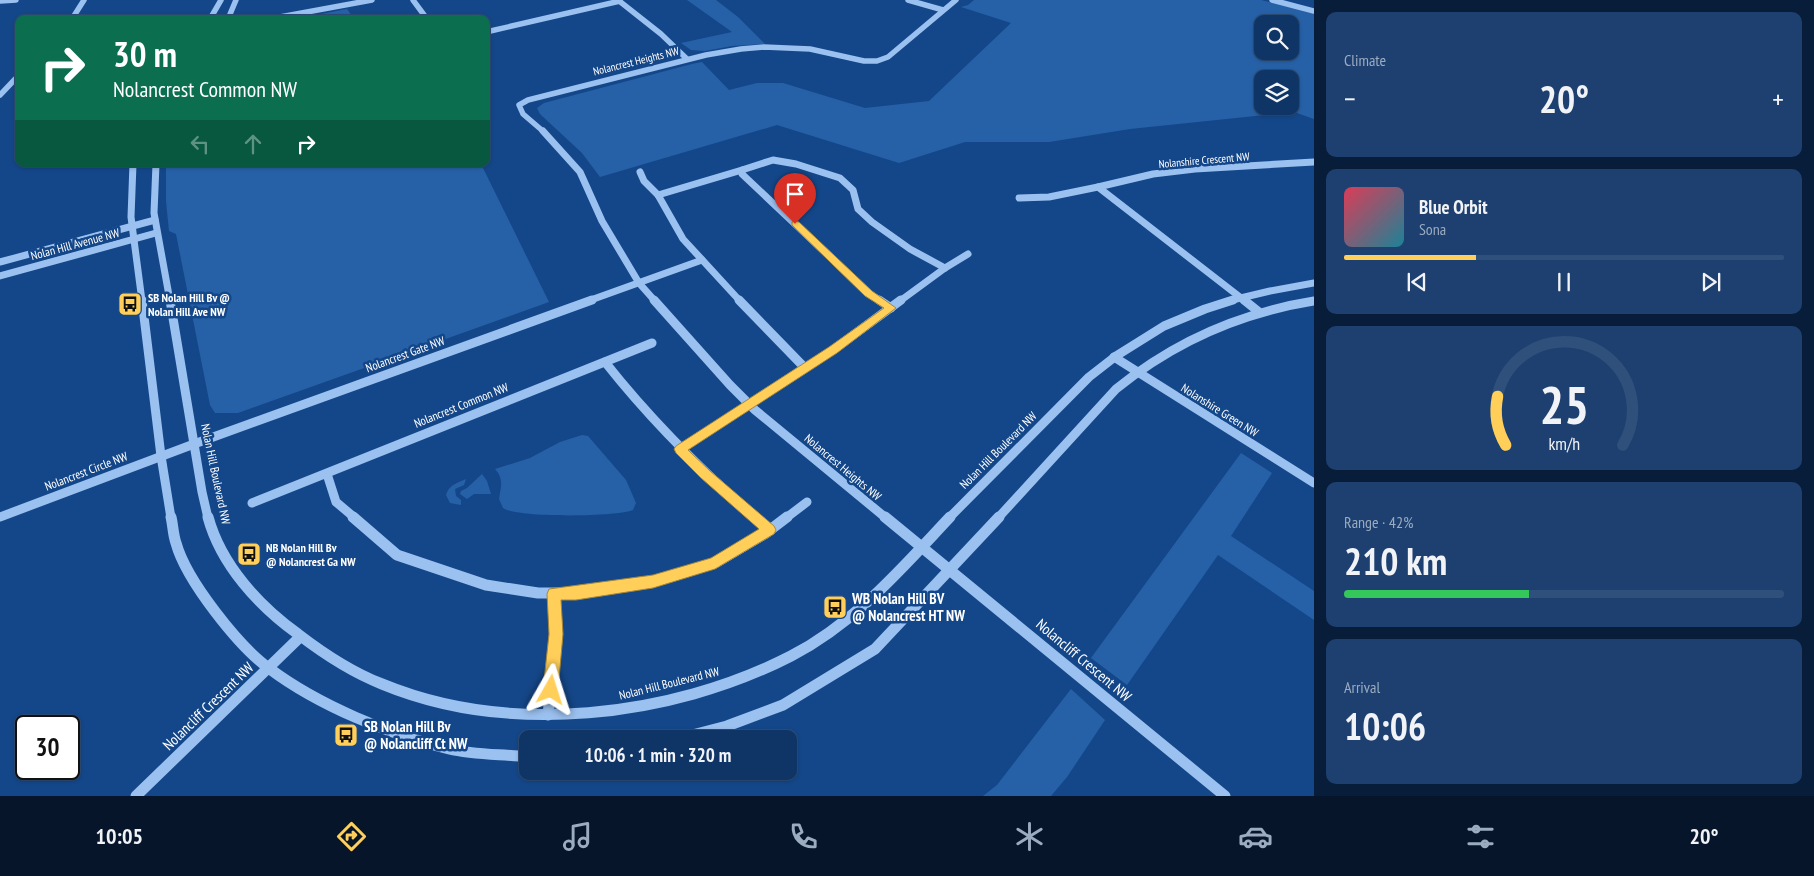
<!DOCTYPE html>
<html lang="en">
<head>
<meta charset="utf-8">
<style>
  body { margin:0; font-family:"PT Sans Narrow",sans-serif; background:#1d4070; color:#f1f3f6; height:100vh; display:flex; flex-direction:column; font-size:19px; white-space:nowrap }
  * { box-sizing:border-box; margin:0 }
  p { font-size:16px; color:#9babc0 }
  .icon { flex:none; width:28px; height:28px; fill:none; stroke:currentColor; stroke-width:2; stroke-linecap:round; stroke-linejoin:round }
  .map { position:relative; flex:1; overflow:hidden }
  .sheet { display:flex; flex-direction:column; gap:12px; padding:12px; background:#081d39; width:500px }
  .sheet>* { flex:none }
  .banner { position:absolute; left:15px; top:15px; width:475px; height:152px; border-radius:10px; box-shadow:0 1px 4px #0004,0 0 0 1px #2f507b; background:#0b6e4f; color:#fff; overflow:hidden }
  .controls { position:absolute; left:1254px; top:15px; display:grid; gap:10px }
  .controls a { display:grid; place-items:center; width:45px; height:45px; border-radius:10px; background:#0f3567; box-shadow:0 1px 4px #0004,0 0 0 1px #2f507b; font-size:25px }
  .speed { position:absolute; left:15px; top:715px; display:flex; gap:10px; font-size:25px; font-weight:700; text-align:center }
  .speed>* { display:grid; place-content:center; width:65px; height:65px; border-radius:50%; background:#0f3567; box-shadow:0 1px 4px #0004,0 0 0 1px #2f507b; line-height:1 }
  .speed .limit { border:2px solid #111; border-radius:8px; background:#fff; color:#111 }
  .pin { position:absolute; display:grid; place-items:center; width:42px; height:42px; color:#fff; margin:-51px -21px; border-radius:50% 50% 50% 0; rotate:-45deg; box-shadow:0 0 5px #0007 }
  .pin .icon { rotate:45deg }
  .me { position:absolute; width:55px; margin:-28px; rotate:6deg; stroke-linejoin:round; filter:drop-shadow(0 0 4px #0008) }
  .turn { display:flex; align-items:center; gap:18px; height:105px; padding:0 15px; font-size:22px }
  .turn .icon { width:65px; height:65px; stroke-width:2.5 }
  .turn b { display:block; font-size:35px; line-height:42px }
  .lanes { display:flex; align-items:center; height:48px; padding:0 15px; background:#0003; justify-content:center; gap:25px; direction:ltr }
  .lanes .off { opacity:.35 }
  .big { font-size:38px; font-weight:700; line-height:1.1 }
  .sheet .tile { flex:1; display:flex; flex-direction:column; justify-content:center; gap:8px; min-width:0; padding:0 18px; border-radius:10px; background:#1d4070 }
  .sheet .dial { align-items:center; gap:0 }
  .dial svg { height:130px; overflow:visible; fill:none; stroke:#2f507b; stroke-width:7; stroke-linecap:round; text-anchor:middle }
  .dial text { fill:#f1f3f6; stroke:none }
  .song { display:flex; align-items:center; gap:15px }
  .cover { width:60px; height:60px; border-radius:8px; background:linear-gradient(135deg,hsl(350 70% 55%),hsl(190 70% 35%)) }
  .played { height:5px; border-radius:2px; background:linear-gradient(90deg,#ffcf59 30%,#2f507b 30%) }
  .keys { display:flex; justify-content:space-around; direction:ltr }
  .heat { display:flex; justify-content:space-between; align-items:center; font-size:28px; direction:ltr }
  .charge { height:8px; border-radius:4px; background:linear-gradient(90deg,#34c759 42%,#2f507b 0) }
  .trip { position:absolute; left:519px; top:730px; width:278px; height:50px; border-radius:10px; background:#0f3567; box-shadow:0 1px 4px #0004,0 0 0 1px #2f507b; font-weight:700; line-height:50px; text-align:center }
  .dock { display:flex; height:80px; justify-content:space-around; align-items:center; background:#061529; color:#9babc0 }
  .dock .icon { width:35px; height:35px }
  .dock .active { color:#ffcf59 }
  .dock b { font-size:22px; color:#f1f3f6 }
  main { display:flex; flex:1; min-height:0 }
  .map>svg:first-child { display:block }
  .green { fill:#2661a8; fill-rule:evenodd }
  .lines { fill:none; stroke-linecap:round; stroke-linejoin:round }
  .minor-far3 { stroke:#9bc1f0; stroke-width:5.5 }
  .minor-far2 { stroke:#9bc1f0; stroke-width:7 }
  .minor-far1 { stroke:#9bc1f0; stroke-width:9 }
  .minor { stroke:#9bc1f0; stroke-width:11 }
  .route { fill:#ffcf59; stroke:#a6873a }
  .labels { text-anchor:middle; dominant-baseline:central; stroke-width:5; stroke-linejoin:round; paint-order:stroke }
  .far-street-label { font-size:11px; fill:#fff; stroke:#144789 }
  .street-label { font-size:12px; fill:#fff; stroke:#144789 }
  .poi-label { font-size:12px; font-weight:bold; fill:#fff; stroke:#144789; text-anchor:start }
  .near-poi-label { font-size:15px; font-weight:bold; fill:#fff; stroke:#144789; text-anchor:start }
  .near-street-label { font-size:15px; fill:#fff; stroke:#144789 }
</style>
</head>
<body>
<main>
<div class="map">
<svg width="1314" height="796" viewBox="0 0 1314 796">
  <rect width="100%" height="100%" fill="#144789"/>
  <g class="green">
    <path d="M687,0h29l22,17 27,27 -33,2 -27,5 -14,-1 -10,-7 51,-11z"/>
    <path d="M974,0h287l53,13v106l-20,-7 -164,17 -81,13h-84l-66,21 -122,-38 -177,52 -18,-24 -42,-39 -3,-6 7,-5 148,-39 10,-2 27,28 28,-7h26l82,25 64,-7 82,-78 -50,-16 7,-2zM1262,24h28v27h-28zM1262,79h28v27h-28z"/>
    <path d="M347,9l7,10h-60l6,-1z"/>
    <path d="M166,164h315l68,138 -311,111h-23l-5,-8 -34,-171 -7,-3 -3,-30z"/>
    <path d="M582,435l6,1 38,44 10,23 -3,7c-16,7 -117,8 -130,-2l-4,-9c2,-13 5,-20 -4,-30l35,-11 30,-16z"/>
    <path d="M1241,453l31,20 -41,63 83,55v29l-96,-65 -91,130 -36,-27z"/>
    <path d="M482,474l5,7 4,13h-17l-7,5 -7,-5 1,-3 6,-3z"/>
    <path d="M466,479l-2,6 -9,4 1,7 5,4v5l-11,-2 -4,-8c3,-10 11,-12 20,-16z"/>
    <path d="M1071,689l34,31 -38,57 -16,19h-68l14,-11z"/>
  </g>
  <g class="lines">
    <g class="minor-far3">
      <path d="M413,0l14,19"/>
      <path d="M618,0l43,34 26,25"/>
      <path d="M908,0l35,10"/>
      <path d="M1272,0l42,11"/>
      <path d="M0,1l16,-1"/>
      <path d="M72,19l12,-19"/>
      <path d="M210,19l11,-19"/>
      <path d="M228,19l8,-19"/>
      <path d="M269,19l103,-19"/>
      <path d="M486,32l134,-31"/>
      <path d="M0,95l19,-20"/>
      <path d="M544,132l-21,-18 -4,-9 9,-5 178,-45 35,-6 23,-2 46,2 54,12h13l11,-4 68,-57"/>
    </g>
    <g class="minor-far2">
      <path d="M543,131l37,41 22,49 37,62 16,18"/>
      <path d="M133,164l-2,53 11,84"/>
      <path d="M156,164l-2,49 16,88"/>
      <path d="M640,172l4,9 14,14 25,44 57,62"/>
      <path d="M658,195l84,-25"/>
      <path d="M1019,198l30,-1 49,-10"/>
      <path d="M0,262l155,-42"/>
      <path d="M0,276l156,-43"/>
      <path d="M588,301l114,-41"/>
      <path d="M881,301l-13,-8 -126,-119v-4l31,-10 23,4 44,14 13,12 5,19 14,13 38,27 35,19"/>
      <path d="M900,301l45,-33 23,-14"/>
      <path d="M1228,301l42,-10 44,-8"/>
      <path d="M1245,301l-147,-114 55,-13 42,-5 119,-7"/>
    </g>
    <g class="minor-far1">
      <path d="M142,300l19,156 10,62"/>
      <path d="M170,300l32,192 6,26"/>
      <path d="M654,300l76,85 25,25 131,108"/>
      <path d="M739,300l66,68"/>
      <path d="M879,300l12,8"/>
      <path d="M1244,300l15,12"/>
      <path d="M1114,357l200,126"/>
      <path d="M605,362c45,57 96,108 151,156"/>
      <path d="M680,449l153,-99 68,-50"/>
      <path d="M327,474l9,28 19,16"/>
      <path d="M252,503l400,-160"/>
      <path d="M0,517l194,-73 398,-144"/>
      <path d="M786,518l21,-16"/>
      <path d="M949,518l140,-141 27,-21 48,-30 41,-17 28,-9"/>
      <path d="M998,518l118,-129c59,-48 123,-76 198,-88"/>
    </g>
    <g class="minor">
      <path d="M171,517c2,8 2,18 5,26 10,37 63,104 94,126 48,36 120,66 179,80 25,6 53,5 79,8"/>
      <path d="M208,517c13,48 51,89 90,117 26,20 53,38 84,50 126,52 288,34 409,-28 64,-33 110,-87 159,-139"/>
      <path d="M353,517l44,38 89,30 52,8h38l77,-12 62,-18 51,-30 21,-16"/>
      <path d="M755,517l15,13"/>
      <path d="M885,517l340,279"/>
      <path d="M548,715l8,-81 -2,-40"/>
      <path d="M677,739l50,-13 56,-21 92,-56 124,-132"/>
      <path d="M136,796l164,-159"/>
    </g>
  </g>
  <path class="route" d="M795,221l4,1 73,69 24,17 -59,45 -149,97 22,21 64,55 2,4 -2,4 -59,35 -62,19 -77,12h-15l2,34 -5,56 -2,5 -5,2 -6,-2 -2,-5 6,-56 -2,-40 2,-5 104,-14 58,-17 48,-29 -58,-51 -25,-25 -2,-4 2,-3 153,-99 55,-39 -19,-12 -73,-71v-3z"/>
  <defs>
    <g id="bus-square" transform="scale(1.25)"><rect x="-9" y="-9" width="18" height="18" rx="4" fill="#ffcf59" stroke="#144789"/><path d="M-5-6H5V4H4V6H2V4H-2V6H-4V4H-5ZM-3.5-4V0h7V-4ZM-3.5 1.2v1.5H-2V1.2ZM2 1.2v1.5H3.5V1.2Z" fill="#111"/></g>
  </defs>
  <g fill-rule="evenodd">
    <use href="#bus-square" x="130" y="304"/>
    <use href="#bus-square" x="249" y="554"/>
    <use href="#bus-square" x="835" y="607"/>
    <use href="#bus-square" x="346" y="735"/>
  </g>
  <g class="labels">
    <g class="far-street-label">
      <text transform="translate(636 61) rotate(-14)">Nolancrest Heights NW</text>
      <text transform="translate(1204 160) rotate(-5)">Nolanshire Crescent NW</text>
    </g>
    <g class="street-label">
      <text transform="translate(75 244) rotate(-15)">Nolan Hill Avenue NW</text>
      <text transform="translate(405 354) rotate(-20)">Nolancrest Gate NW</text>
      <text transform="translate(461 405) rotate(-22)">Nolancrest Common NW</text>
      <text transform="translate(1220 410) rotate(32)">Nolanshire Green NW</text>
      <text transform="translate(998 450) rotate(-45)">Nolan Hill Boulevard NW</text>
      <text transform="translate(843 467) rotate(40)">Nolancrest Heights NW</text>
      <text transform="translate(86 471) rotate(-21)">Nolancrest Circle NW</text>
      <text transform="translate(216 474) rotate(78)">Nolan Hill Boulevard NW</text>
      <text transform="translate(669 683) rotate(-14)">Nolan Hill Boulevard NW</text>
    </g>
    <g class="poi-label">
      <text x="148" y="297">SB Nolan Hill Bv @<tspan x="148" dy="14">Nolan Hill Ave NW</tspan></text>
      <text x="266" y="547">NB Nolan Hill Bv<tspan x="266" dy="14">@ Nolancrest Ga NW</tspan></text>
    </g>
    <g class="near-poi-label">
      <text x="852" y="598">WB Nolan Hill BV<tspan x="852" dy="17">@ Nolancrest HT NW</tspan></text>
      <text x="364" y="726">SB Nolan Hill Bv<tspan x="364" dy="17">@ Nolancliff Ct NW</tspan></text>
    </g>
    <g class="near-street-label">
      <text transform="translate(1084 660) rotate(40)">Nolancliff Crescent NW</text>
      <text transform="translate(208 706) rotate(-44)">Nolancliff Crescent NW</text>
    </g>
  </g>
</svg>
<div class="controls">
<a><svg class="icon" aria-label="search" viewBox="0 0 24 24"><circle cx="10" cy="10" r="6"/><path d="M15 15l6 6"/></svg></a>
<a><svg class="icon" aria-label="layers" viewBox="0 0 24 24"><path d="M12 4l9 5-9 5-9-5zM3 14l9 5 9-5"/></svg></a>
</div>
<div class="speed"><div class="limit">30</div></div>
<div class="pin" style="left:795px;top:224px;background:#d93025"><svg class="icon" aria-label="arrive" viewBox="0 0 24 24"><path d="M6 21V4h12l-3 4 3 4H6"/></svg></div>
<svg class="me" style="left:551px;top:690px" viewBox="-20 -20 40 40"><path d="M0-17L14 15 0 8-14 15z" fill="#ffcf59" stroke="#fff" stroke-width="4"/></svg>
<div class="trip">10:06 · 1 min · 320 m</div>
<div class="banner">
<div class="turn"><svg class="icon" aria-label="right" viewBox="0 0 24 24"><path d="M7 20v-9h11M14 6l5 5-5 5"/></svg><div><b>30 m</b>Nolancrest Common NW</div></div>
<div class="lanes"><svg class="icon off" aria-label="left" viewBox="0 0 24 24"><path d="M17 20v-9H6M10 6l-5 5 5 5"/></svg><svg class="icon off" aria-label="ahead" viewBox="0 0 24 24"><path d="M12 20V5M6 11l6-6 6 6"/></svg><svg class="icon" aria-label="right" viewBox="0 0 24 24"><path d="M7 20v-9h11M14 6l5 5-5 5"/></svg></div>
</div>
</div>
<section class="sheet">
<div class="tile"><p>Climate</p>
<div class="heat"><a>−</a><b class="big">20°</b><a>+</a></div>
</div>
<div class="tile">
<div class="song"><i class="cover"></i><div><b>Blue Orbit</b><p>Sona</p></div></div>
<div class="played"></div>
<div class="keys"><svg class="icon" aria-label="previous" viewBox="0 0 24 24"><path d="M18 5L8 12l10 7zM5 5v14"/></svg><svg class="icon" aria-label="pause" viewBox="0 0 24 24"><path d="M8 5v14M16 5v14"/></svg><svg class="icon" aria-label="next" viewBox="0 0 24 24"><path d="M6 5l10 7-10 7zM19 5v14"/></svg></div>
</div>
<div class="tile dial"><svg viewBox="0 0 100 80">
<path d="M14 69A42 42 0 1 1 86 69"/>
<path d="M14 69A42 42 0 0 1 9 39" stroke="#ffcf59"/>
<text x="50" y="56" font-size="32" font-weight="700">25</text>
<text x="50" y="72" font-size="11">km/h</text>
</svg></div>
<div class="tile"><p>Range · 42%</p><b class="big">210 km</b><div class="charge"></div></div>
<div class="tile"><p>Arrival</p><b class="big">10:06</b></div>
</section>
</main>
<nav class="dock">
<b>10:05</b>
<svg class="icon active" aria-label="directions" viewBox="0 0 24 24"><path d="M12 3l9 9-9 9-9-9zM9 14v-3h6M13 9l2 2-2 2"/></svg>
<svg class="icon" aria-label="music" viewBox="0 0 24 24"><path d="M9 18V5l10-2v13"/><circle cx="6" cy="18" r="3"/><circle cx="16" cy="16" r="3"/></svg>
<svg class="icon" aria-label="phone" viewBox="0 0 24 24"><path d="M5 4h4l2 5-3 2q2 4 5 5l2-3 5 2v4C11 20 4 13 5 4z"/></svg>
<svg class="icon" aria-label="climate" viewBox="0 0 24 24"><path d="M12 3v18M4 7l16 10M4 17L20 7"/></svg>
<svg class="icon" aria-label="car" viewBox="0 0 24 24"><path d="M5 17H2v-5l4-1 3-4h7l3 4 3 1v5h-3M9 17h6M6 11h13"/><circle cx="7" cy="17" r="2"/><circle cx="17" cy="17" r="2"/></svg>
<svg class="icon" aria-label="filters" viewBox="0 0 24 24"><path d="M4 7h16M4 17h16"/><circle cx="9" cy="7" r="2"/><circle cx="15" cy="17" r="2"/></svg>
<b>20°</b>
</nav>
</body>
</html>
